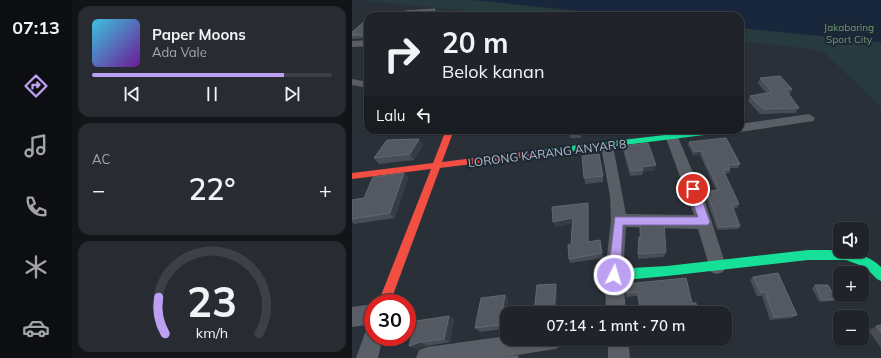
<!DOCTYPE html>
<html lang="id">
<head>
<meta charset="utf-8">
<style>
  body { margin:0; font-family:Mulish,sans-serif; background:#282c32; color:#f1f3f6; height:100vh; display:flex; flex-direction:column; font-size:15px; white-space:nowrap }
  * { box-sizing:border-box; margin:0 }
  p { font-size:13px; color:#a2a4a8 }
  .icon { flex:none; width:22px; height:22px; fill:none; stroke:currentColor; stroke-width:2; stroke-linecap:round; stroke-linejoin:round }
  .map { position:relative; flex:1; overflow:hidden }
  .side { display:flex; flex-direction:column; gap:6px; padding:6px; background:#121417; width:280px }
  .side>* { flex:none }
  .guide { position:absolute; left:12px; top:12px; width:380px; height:122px; border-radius:12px; box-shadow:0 1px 3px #0004,0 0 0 1px #3d4147; background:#20242a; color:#f1f3f6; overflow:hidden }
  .controls { position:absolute; left:481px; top:222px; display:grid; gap:8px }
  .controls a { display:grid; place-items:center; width:36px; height:36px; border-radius:8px; background:#20242a; box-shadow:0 1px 3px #0004,0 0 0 1px #3d4147; font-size:20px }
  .speed { position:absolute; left:12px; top:294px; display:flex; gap:8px; font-size:20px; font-weight:700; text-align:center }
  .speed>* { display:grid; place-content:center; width:52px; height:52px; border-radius:50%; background:#20242a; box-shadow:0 1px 3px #0004,0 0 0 1px #3d4147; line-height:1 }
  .speed .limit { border:6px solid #d22; background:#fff; color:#111 }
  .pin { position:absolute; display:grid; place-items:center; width:34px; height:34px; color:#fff; margin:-17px; border:2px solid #fff; border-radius:50%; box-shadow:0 1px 4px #0007 }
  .me { position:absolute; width:44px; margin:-22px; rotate:5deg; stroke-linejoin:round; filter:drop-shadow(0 0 3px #0008) }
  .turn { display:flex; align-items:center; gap:14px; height:84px; padding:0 12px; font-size:18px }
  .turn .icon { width:52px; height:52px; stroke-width:2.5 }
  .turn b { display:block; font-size:28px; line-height:34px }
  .then { display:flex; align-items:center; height:38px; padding:0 12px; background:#0003; gap:8px; font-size:15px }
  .big { font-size:30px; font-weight:600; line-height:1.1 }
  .side .card { flex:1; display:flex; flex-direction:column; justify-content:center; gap:6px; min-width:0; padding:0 14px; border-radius:12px; background:#282c32 }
  .side .dial { align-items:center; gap:0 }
  .dial svg { height:104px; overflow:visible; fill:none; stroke:#3d4147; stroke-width:7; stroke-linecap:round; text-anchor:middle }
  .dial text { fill:#f1f3f6; stroke:none }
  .song { display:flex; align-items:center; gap:12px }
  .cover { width:48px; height:48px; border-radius:6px; background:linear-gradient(135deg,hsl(190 70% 55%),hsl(280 70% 35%)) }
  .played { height:4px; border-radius:2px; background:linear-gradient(90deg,#bca0f2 80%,#3d4147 80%) }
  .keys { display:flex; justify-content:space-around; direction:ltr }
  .heat { display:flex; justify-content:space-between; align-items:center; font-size:22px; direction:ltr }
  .trip { position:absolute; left:148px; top:306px; width:232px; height:40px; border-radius:12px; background:#20242a; box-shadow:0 1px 3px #0004,0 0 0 1px #3d4147; font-weight:600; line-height:40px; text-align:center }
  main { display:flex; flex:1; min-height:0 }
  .menu { display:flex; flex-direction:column; width:72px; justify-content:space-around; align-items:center; background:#0d0e11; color:#a2a4a8 }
  .menu .icon { width:28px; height:28px }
  .menu .on { color:#bca0f2 }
  .menu b { font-size:18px; color:#f1f3f6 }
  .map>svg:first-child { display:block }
  .green { fill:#273a3e }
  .water { fill:#19273c }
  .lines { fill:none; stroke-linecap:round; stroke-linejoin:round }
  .street { fill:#5a5e66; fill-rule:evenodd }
  .fast { fill:#16e098; fill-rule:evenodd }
  .jam { fill:#f24e42; fill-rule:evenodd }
  .wall { fill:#474c55 }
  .shaded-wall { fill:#373c44 }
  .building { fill:#535861; stroke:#626872 }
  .route { fill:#bca0f2; stroke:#7a689d }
  .labels { text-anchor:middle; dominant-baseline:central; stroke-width:4; stroke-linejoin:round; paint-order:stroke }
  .far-park-label { font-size:10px; fill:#6b9a76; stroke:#1d2633 }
  .street-label { font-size:12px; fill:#b4bcc9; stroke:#1d2633 }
</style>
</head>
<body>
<main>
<nav class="menu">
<b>07:13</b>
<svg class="icon on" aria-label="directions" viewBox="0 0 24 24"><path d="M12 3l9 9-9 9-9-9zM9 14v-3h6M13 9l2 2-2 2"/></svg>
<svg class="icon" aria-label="music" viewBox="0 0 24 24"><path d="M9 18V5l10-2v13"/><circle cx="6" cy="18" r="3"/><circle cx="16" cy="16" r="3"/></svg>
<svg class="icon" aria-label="phone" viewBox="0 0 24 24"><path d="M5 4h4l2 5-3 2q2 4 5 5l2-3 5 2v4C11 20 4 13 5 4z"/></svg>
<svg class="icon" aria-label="climate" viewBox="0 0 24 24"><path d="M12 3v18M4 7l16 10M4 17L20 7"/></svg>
<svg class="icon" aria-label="car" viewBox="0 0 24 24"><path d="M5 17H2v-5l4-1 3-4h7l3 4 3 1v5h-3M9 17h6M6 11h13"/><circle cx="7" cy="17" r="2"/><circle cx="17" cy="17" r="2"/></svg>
</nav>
<section class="side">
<div class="card">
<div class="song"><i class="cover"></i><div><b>Paper Moons</b><p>Ada Vale</p></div></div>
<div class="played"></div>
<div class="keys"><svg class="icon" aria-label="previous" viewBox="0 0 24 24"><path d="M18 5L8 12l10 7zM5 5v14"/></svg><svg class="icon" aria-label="pause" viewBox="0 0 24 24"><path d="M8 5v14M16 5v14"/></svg><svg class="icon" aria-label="next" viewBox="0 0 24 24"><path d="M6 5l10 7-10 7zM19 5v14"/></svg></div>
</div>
<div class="card"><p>AC</p>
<div class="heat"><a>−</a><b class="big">22°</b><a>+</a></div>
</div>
<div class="card dial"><svg viewBox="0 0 100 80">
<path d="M14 69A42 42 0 1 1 86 69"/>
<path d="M14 69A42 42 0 0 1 9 41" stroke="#bca0f2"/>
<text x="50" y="56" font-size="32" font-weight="700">23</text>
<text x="50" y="72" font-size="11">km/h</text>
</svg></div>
</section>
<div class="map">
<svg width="529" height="358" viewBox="0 0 529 358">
  <rect width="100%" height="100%" fill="#2a3038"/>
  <path class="green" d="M11,0h518v108l-55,-54 -15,-5 -71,-8v-25h-231z"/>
  <path class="water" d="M121,0h408v42l-141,-14v-12h-113z"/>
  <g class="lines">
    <g class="street">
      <path d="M16,40v6l-16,1v-6z"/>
      <path d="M0,79l16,3v6l-16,-3z"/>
      <path d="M457,114l6,4 -2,3 -73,11 -5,-2h5v-6z"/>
      <path d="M311,130h12l30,71 21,65 -3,6 -6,2 -6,-2 -13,-43 -72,-2 -3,48 3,38h-20l-1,-38 6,-55 -1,-23 -9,-51 2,-3h8l2,3 13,68 68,1z"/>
      <path d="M21,304v20l-21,3v-20z"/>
      <path d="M21,327v10h10l-5,21h-22l10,-28z"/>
      <path d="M155,336v3h58l-3,7 -7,3 -57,9h-82l3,-8 8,-3z"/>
      <path d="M256,339h20l2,19h-22z"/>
    </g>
    <g class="fast">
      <path d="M355,130h25l-4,2 -199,25 -4,-3 4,-3z"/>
      <path d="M456,250c26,0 53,-2 73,17v14l-4,-2 -12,-12 -19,-7h-38l-141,16 -53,5 -4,-2 -2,-4 2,-4 4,-2 53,-3z"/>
    </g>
    <path class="jam" d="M94,130h8l-12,32 87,-11 4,3 -4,3 -89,11 -50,135h-12l53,-134 -79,10v-6l81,-10z"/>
  </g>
  <g class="wall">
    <path d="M16,21v17l-16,1v-4z"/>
    <path d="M408,78l32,11 -2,5h-1l10,14 -4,5 -35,1 -12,-13 2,-5 16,-3 -8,-10z"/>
    <path d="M217,130h45l-33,3v5h-11z"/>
    <path d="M67,139l4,6 -9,15 -35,4 -5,-6z"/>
    <path d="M337,142l51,22 -2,4h-8v2l-1,3 -4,1 14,30 -2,4h-4l7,18 -2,3 -21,1 -12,-35 2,-4 9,-1 -16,-35 -6,1 -6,-11z"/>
    <path d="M272,146l31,24 -12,2 -1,3 -12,1 -7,-25z"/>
    <path d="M230,156l21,20v6l-18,2z"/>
    <path d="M52,173l4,4 -13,41 -41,6 -2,-2v-22l12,-2z"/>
    <path d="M237,208v34l13,11 1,5 -33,5 -1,-4 2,-15 1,-21 -17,4z"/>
    <path d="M288,223l26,29 -2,5 -26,2v-17l1,-5h1l-1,-8z"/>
    <path d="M401,277l44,38 -5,3 -22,2 -8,-24h-5l-7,-16z"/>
    <path d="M274,284l66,19 6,10h-58l-3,-17 -11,1z"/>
    <path d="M463,285l21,14 -3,2 -14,1 -7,-14z"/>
    <path d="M153,295l3,4 -4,30 -24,3 -5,-4z"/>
    <path d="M97,316l5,3 -4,23 -23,4 -11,3 -7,-3z"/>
    <path d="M529,325v23l-13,-18z"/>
  </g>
  <g class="shaded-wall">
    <path d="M83,9l2,3 -2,4h-3z"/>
    <path d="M67,139l4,6 -9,15 -4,-6z"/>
    <path d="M349,151l-1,4 -6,1 1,-4z"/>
    <path d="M304,165l-1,5 -12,2 -1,-5z"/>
    <path d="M52,173l4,4 -13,41 -5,-5z"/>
    <path d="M236,203l1,5v39l-1,-5z"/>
    <path d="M221,218l1,5 -19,4 -2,-5z"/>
    <path d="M204,284l1,4 -1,25h-2z"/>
    <path d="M153,295l3,4 -4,30 -4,-4z"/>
    <path d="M97,316l5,3 -4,23 -6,-3z"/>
    <path d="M68,342l7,4 -11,3 -7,-3z"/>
  </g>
  <g class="building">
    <path d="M83,9l-3,7h-31l4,-5z"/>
    <path d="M13,21h3v14h-16v-3z"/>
    <path d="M428,76l12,13h-7l14,19 -36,1 -13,-13 22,-4 -12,-14z"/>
    <path d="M217,130h11v2l-11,1z"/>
    <path d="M374,138l14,26 -12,1 2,5h-7l16,34 -7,1 8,21 -21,1 -12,-36 12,-1 -18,-39 -6,1 -6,-10z"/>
    <path d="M67,139l-9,15 -36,4 13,-18z"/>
    <path d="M296,143l8,22 -14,2 1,3 -12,1 -7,-25z"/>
    <path d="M247,154l4,22 -19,2 -2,-22z"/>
    <path d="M52,173l-14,40 -38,6v-19l12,-2 9,-21z"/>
    <path d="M236,203v39l12,-2 2,13 -33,6 -1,-14 3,-1 2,-26 -20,4 -1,-15z"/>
    <path d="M288,223l24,1 2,28 -28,2 1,-17h2z"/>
    <path d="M426,273l19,42 -23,2 -9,-25 -4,1 -8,-16z"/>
    <path d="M334,278l6,25h4l2,10h-57l-3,-21 -12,1v-9z"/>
    <path d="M204,284l-2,29h-20l3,-28z"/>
    <path d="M463,285h13l8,14 -14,1z"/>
    <path d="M153,295l-5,30 -25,3 6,-30z"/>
    <path d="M97,316l-5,23 -24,3 -11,4 7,-25z"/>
    <path d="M529,325v8l-5,-7z"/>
    <path d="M166,356v2h-19z"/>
  </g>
  <path class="route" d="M341,185l5,4 12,33 -2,3h-85l-3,50 -2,4 -4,2 -4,-2 -2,-4 7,-58h83l-10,-28z"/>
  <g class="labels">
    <g class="far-park-label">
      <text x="497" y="27">Jakabaring<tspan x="497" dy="12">Sport City</tspan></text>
    </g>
    <g class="street-label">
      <text transform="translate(195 153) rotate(-7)">LORONG KARANG ANYAR 8</text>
    </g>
  </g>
</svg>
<div class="controls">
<a><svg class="icon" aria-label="sound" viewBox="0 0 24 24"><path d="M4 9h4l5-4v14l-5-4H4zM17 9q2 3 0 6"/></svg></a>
<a>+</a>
<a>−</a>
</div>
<div class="speed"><div class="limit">30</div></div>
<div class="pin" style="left:341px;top:189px;background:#d93025"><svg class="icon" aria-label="arrive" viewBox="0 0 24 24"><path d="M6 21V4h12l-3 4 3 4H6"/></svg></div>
<svg class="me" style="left:262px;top:275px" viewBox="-20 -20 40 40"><circle r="17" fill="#bca0f2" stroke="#fff" stroke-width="3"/><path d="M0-11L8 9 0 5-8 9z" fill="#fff"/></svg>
<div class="trip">07:14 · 1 mnt · 70 m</div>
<div class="guide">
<div class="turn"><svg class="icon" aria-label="right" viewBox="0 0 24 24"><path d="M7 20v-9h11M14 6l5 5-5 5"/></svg><div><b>20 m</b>Belok kanan</div></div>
<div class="then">Lalu<svg class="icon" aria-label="left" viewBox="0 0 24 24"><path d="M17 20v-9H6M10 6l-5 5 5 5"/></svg></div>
</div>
</div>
</main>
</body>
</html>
